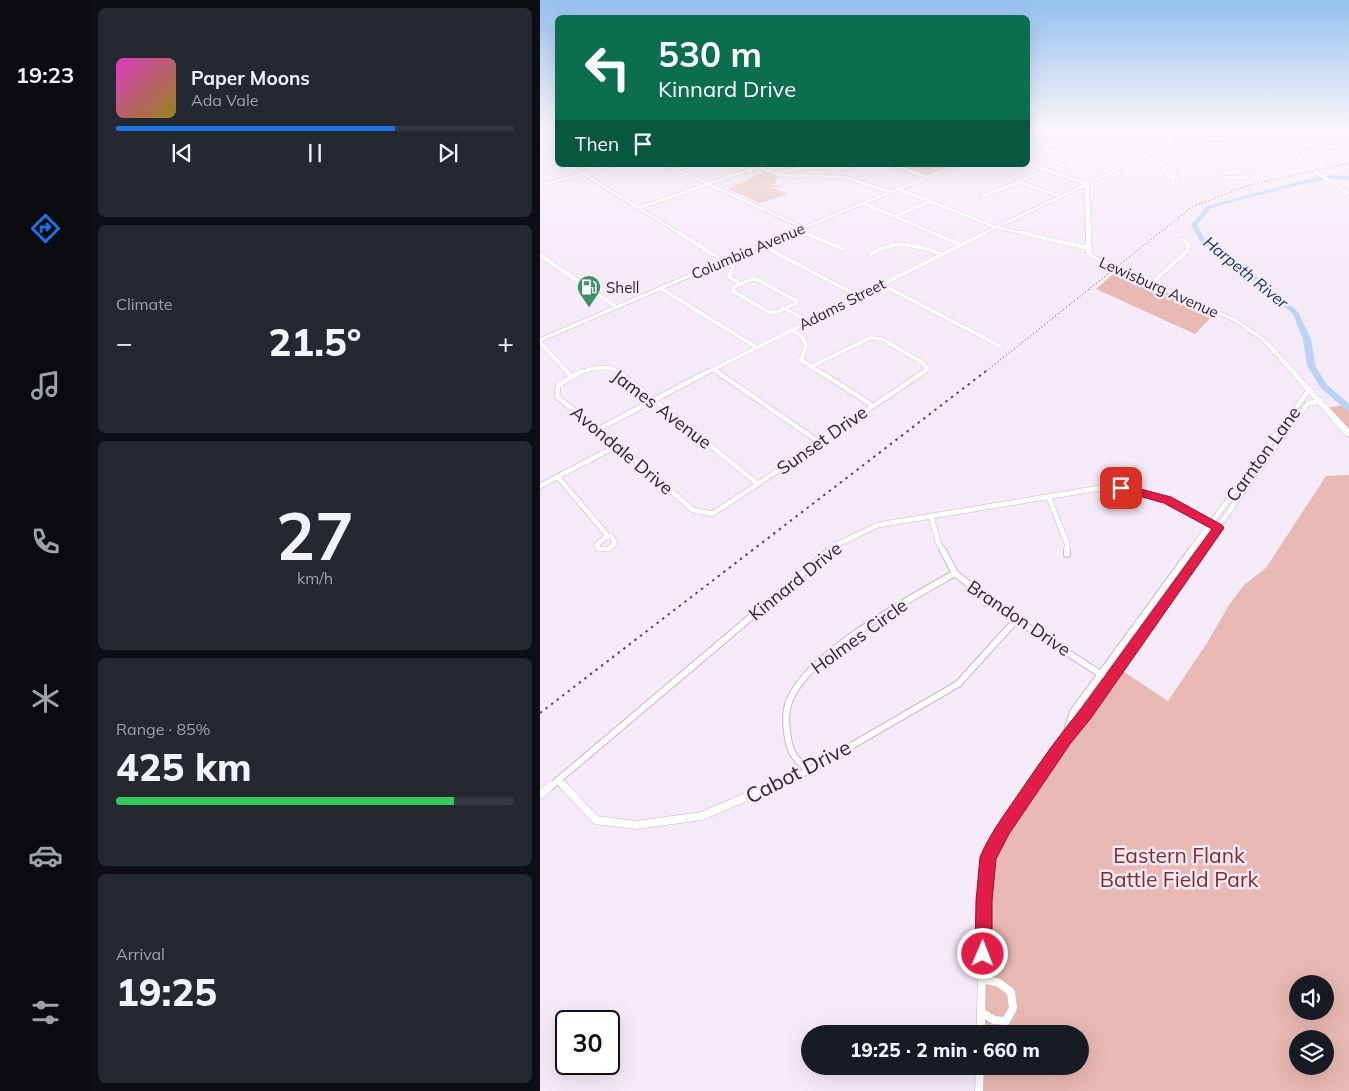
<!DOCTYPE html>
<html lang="en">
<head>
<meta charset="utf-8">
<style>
  body { margin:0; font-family:Mulish,sans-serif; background:#242831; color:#f1f3f6; height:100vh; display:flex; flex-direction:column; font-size:19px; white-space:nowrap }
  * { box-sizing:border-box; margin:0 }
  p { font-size:16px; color:#9ea1a6 }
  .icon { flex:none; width:28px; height:28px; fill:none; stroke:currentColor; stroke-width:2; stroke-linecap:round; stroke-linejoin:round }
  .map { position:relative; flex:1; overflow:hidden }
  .sheet { display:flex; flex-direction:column; gap:8px; padding:8px; background:#0d0f14; width:450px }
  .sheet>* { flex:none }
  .hud { position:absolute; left:15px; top:15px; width:475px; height:152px; border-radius:8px; box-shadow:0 5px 20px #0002; background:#0b6e4f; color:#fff; overflow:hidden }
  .buttons { position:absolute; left:749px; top:975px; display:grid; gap:10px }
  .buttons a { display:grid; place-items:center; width:45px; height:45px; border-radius:50%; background:#171b24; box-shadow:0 5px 20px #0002; font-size:25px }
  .speed { position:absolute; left:15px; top:1010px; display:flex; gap:10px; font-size:25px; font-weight:700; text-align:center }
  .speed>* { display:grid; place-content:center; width:65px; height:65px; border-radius:50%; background:#171b24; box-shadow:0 5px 20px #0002; line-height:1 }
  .speed .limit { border:2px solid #111; border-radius:8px; background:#fff; color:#111 }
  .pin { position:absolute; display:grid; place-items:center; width:42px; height:42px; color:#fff; margin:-21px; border-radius:10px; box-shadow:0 2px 8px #0006 }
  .me { position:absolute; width:55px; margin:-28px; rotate:1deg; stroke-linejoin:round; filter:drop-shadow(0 0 4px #0008) }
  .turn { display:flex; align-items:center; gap:18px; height:105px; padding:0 20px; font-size:22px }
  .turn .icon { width:65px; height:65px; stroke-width:2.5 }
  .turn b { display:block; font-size:35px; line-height:42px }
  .then { display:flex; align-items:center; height:48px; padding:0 20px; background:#0003; gap:10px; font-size:19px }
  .big { font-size:38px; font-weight:800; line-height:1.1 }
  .sheet .tile { flex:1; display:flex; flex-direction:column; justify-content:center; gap:8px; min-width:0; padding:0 18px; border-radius:8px; background:#242831 }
  .sheet .dial { align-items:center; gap:0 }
  .dial b { font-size:65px; line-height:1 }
  .song { display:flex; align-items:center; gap:15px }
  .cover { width:60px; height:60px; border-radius:8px; background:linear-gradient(135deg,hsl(310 70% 55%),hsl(50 70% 35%)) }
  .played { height:5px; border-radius:2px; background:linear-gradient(90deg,#1a73e8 70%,#363941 70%) }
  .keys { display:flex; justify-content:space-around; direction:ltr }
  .heat { display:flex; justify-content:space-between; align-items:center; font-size:28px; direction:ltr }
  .charge { height:8px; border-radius:4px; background:linear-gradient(90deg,#34c759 85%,#363941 0) }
  .trip { position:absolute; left:261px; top:1025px; width:288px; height:50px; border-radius:25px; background:#171b24; box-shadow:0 5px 20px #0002; font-weight:800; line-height:50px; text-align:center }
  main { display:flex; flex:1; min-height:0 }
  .tabs { display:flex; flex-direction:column; width:90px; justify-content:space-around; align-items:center; background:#090b0e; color:#9ea1a6 }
  .tabs .icon { width:35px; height:35px }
  .tabs .current { color:#1a73e8 }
  .tabs b { font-size:22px; color:#f1f3f6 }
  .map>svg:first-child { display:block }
  .green { fill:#e8b8b2; fill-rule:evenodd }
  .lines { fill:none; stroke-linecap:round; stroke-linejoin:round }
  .river { fill:#b9d2f6; fill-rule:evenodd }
  .street-far4-casing { stroke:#c4b9c6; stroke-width:4 }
  .street-far3-casing { stroke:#c4b9c6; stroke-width:4.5 }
  .street-far2-casing { stroke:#c4b9c6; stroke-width:6 }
  .street-far1-casing { stroke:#c4b9c6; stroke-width:8 }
  .street-casing { stroke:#c4b9c6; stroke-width:9 }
  .primary-casing { stroke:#c4b9c6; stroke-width:1 }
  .street-far4 { stroke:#fff; stroke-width:3 }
  .street-far3 { stroke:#fff; stroke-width:4 }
  .street-far2 { stroke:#fff; stroke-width:5 }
  .street-far1 { stroke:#fff; stroke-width:6 }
  .street { stroke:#fff; stroke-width:8 }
  .primary { fill:#fff; fill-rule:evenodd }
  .rail-far1 { stroke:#534e55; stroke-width:1; stroke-dasharray:1 2.5; stroke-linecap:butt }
  .rail { stroke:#534e55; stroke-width:2; stroke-dasharray:2.5 4.5; stroke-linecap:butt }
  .route { fill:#e11d48; stroke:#92132f }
  .labels { text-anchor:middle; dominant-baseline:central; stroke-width:5; stroke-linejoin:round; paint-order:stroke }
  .far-street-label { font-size:15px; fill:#2a262b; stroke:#f5eaf7 }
  .far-poi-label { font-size:15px; fill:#2a262b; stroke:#f5eaf7; text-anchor:start }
  .far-water-label { font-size:16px; font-style:italic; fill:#0e3669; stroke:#f5eaf7 }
  .street-label { font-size:18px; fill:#2a262b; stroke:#f5eaf7 }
  .near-street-label { font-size:21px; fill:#2a262b; stroke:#f5eaf7 }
  .near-park-label { font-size:21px; fill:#842a25; stroke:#f5eaf7 }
</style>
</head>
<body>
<main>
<nav class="tabs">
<b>19:23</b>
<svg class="icon current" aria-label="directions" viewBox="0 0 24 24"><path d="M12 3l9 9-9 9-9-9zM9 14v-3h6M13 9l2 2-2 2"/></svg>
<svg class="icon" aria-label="music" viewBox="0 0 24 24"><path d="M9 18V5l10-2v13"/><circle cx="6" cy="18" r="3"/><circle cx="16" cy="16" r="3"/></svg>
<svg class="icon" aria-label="phone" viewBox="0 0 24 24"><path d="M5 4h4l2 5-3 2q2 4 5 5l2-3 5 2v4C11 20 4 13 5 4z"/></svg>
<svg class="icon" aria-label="climate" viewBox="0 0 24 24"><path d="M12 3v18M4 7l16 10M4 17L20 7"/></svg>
<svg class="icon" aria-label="car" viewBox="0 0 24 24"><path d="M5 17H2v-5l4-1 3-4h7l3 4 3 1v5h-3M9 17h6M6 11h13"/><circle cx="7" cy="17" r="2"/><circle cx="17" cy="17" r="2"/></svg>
<svg class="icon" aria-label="filters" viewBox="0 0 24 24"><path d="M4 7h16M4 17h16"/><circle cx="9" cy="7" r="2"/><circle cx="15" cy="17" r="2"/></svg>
</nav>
<section class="sheet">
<div class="tile">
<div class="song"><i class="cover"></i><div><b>Paper Moons</b><p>Ada Vale</p></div></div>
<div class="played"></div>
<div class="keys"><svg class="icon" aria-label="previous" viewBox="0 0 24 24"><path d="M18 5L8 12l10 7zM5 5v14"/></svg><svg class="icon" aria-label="pause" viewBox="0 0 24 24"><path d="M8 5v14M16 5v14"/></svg><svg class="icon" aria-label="next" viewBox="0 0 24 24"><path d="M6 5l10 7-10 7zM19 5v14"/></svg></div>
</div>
<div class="tile"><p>Climate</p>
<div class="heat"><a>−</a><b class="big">21.5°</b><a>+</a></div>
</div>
<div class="tile dial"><b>27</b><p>km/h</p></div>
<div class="tile"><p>Range · 85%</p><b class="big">425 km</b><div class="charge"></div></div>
<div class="tile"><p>Arrival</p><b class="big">19:25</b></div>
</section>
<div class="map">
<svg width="809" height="1091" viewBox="0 0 809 1091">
  <rect width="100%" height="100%" fill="#f5eaf7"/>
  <g class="green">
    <path d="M356,165h56l-25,10z"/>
    <path d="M224,172l15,5 -5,3 3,2 -5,3h11l-7,2h-5l17,7 -28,9 -32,-14z"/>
    <path d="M578,270l97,43 -20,21 -99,-45z"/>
    <path d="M805,405h4v29l-24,-26z"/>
    <path d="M809,475v616h-370l1,-25h100v-32h-99l7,-177 16,-29 114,-160 50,33 39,-58 22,-38 15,-20 22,-17 60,-92zM758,984h27v27h-27zM758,1039h27v27h-27z"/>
  </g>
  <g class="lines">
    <path class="river" d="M793,175l16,1v4l-16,-1 -21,3 -81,20 -20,6 -14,17 8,15 15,12 22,13 56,47 13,27 4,26 11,19 23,20v7l-3,-1 -26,-23 -13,-22 -4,-26 -10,-25 -55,-47 -22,-13 -15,-12 -10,-17 16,-19 105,-28z"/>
    <g class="street-far4-casing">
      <g id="street-far4">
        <path d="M517,128l43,13"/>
        <path d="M591,128l42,12"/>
        <path d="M792,128l17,19"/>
        <path d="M488,129l12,5"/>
        <path d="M631,142l178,5"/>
        <path d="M488,144l40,13"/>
        <path d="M0,147l18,11"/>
        <path d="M488,153l63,-25"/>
        <path d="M604,156l16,6 7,12"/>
        <path d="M488,164l59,20"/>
        <path d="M29,165l112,69"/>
        <path d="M127,165l137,63"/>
        <path d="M213,165l27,10 65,2 45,15"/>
        <path d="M353,165l34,12"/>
        <path d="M237,174c20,-9 47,-5 69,-6l7,-3"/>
        <path d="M627,174l11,4h-8z"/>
        <path d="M680,177l28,1 -27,-50"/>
        <path d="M479,182l41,14"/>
        <path d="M0,186l70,-21"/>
        <path d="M359,189l96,38 32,7"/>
        <path d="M631,189l3,-10"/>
        <path d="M441,197l38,-15 110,-54"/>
        <path d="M323,203l73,31"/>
        <path d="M99,208l118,-41"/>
        <path d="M354,217l37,-16"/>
        <path d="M258,230l10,4"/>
        <path d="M442,234l105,-50"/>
      </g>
    </g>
    <g class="street-far3-casing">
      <g id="street-far3">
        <path d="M139,233l54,34 -4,10 12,7"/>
        <path d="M265,233l38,16"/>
        <path d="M393,233l28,12"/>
        <path d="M482,233l65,15"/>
        <path d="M221,245l97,51"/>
        <path d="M331,254c27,-16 43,-9 70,0"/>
        <path d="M0,255l76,52"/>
        <path d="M212,279h4l39,21 1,3 -19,9h-8l-36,-21 1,-4z"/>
        <path d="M612,283l35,-32 2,-6 -7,-6"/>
        <path d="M341,284l119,62"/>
        <path d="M120,288l96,59"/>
        <path d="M244,308l23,13"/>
        <path d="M251,330l11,6 4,10 -5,14 20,13"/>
        <path d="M0,342l28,31"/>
        <path d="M272,366l58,-28 12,1 41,24 4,5 -4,5"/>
        <path d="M174,370l4,3"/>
        <path d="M39,373c12,-5 30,-9 41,0"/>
        <path d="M166,373l279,-140"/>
      </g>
    </g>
    <g class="street-far2-casing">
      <g id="street-far2">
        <path d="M27,371l4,5"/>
        <path d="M42,371l-24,14 -1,12 42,32 94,81 19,4 46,-30"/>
        <path d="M78,371l140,113"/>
        <path d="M176,371l103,71"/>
        <path d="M279,371l53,34"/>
        <path d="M59,429l110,-58"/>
        <path d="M18,477l50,59"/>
        <path d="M218,484l167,-113"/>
        <path d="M0,486l78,-41"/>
        <path d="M509,498l18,45v9"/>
        <path d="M391,516l7,26 6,10"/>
        <path d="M68,536h3l4,7 -6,6h-11l-1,-5z"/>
        <path d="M287,552l9,-7 42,-20 228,-38c42,3 76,22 112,41"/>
        <path d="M650,552l119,-162"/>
        <path d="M660,552l92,-128 16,-20 10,-3"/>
      </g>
    </g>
    <g class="street-far1-casing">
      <g id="street-far1">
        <path d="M403,551l12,22 40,33 115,74"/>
        <path d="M527,551v3"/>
        <path d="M525,737l8,-25 118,-161"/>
        <path d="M268,771c-5,-6 -11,-11 -15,-17 -6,-11 -8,-33 -6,-45 8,-49 126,-112 168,-136"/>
        <path d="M18,780l6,7"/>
        <path d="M10,787l279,-236"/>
        <path d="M231,787l37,-16 150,-87 59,-65"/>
        <path d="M492,787l169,-236"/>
      </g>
    </g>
    <g class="street-casing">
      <g id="street">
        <path d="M23,785l33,35 40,5 66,-9 72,-31"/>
        <path d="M0,795l11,-10"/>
        <path d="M443,979l16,4 12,9 2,16 -7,13 -12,-1 -13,-8 3,-111 4,-44 16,-29 29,-43"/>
        <path d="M441,1012v22"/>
        <path d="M439,1091l1,-25"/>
      </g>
    </g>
    <g class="primary-casing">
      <g id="primary">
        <path d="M513,128h5l-30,11v-2z"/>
        <path d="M624,128h4l3,16 -82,41 3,68 3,3 142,63 29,20 83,90v7h-3l-84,-95 -29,-20 -142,-63 -5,-5 -1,-69 83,-42z"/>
        <path d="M734,128h4l28,35 43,29v3l-47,-30z"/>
        <path d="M414,165h6l-197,81 -223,96v-4l219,-94z"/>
      </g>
    </g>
    <use href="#street-far4" class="street-far4"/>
    <use href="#street-far3" class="street-far3"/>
    <use href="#street-far2" class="street-far2"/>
    <use href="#street-far1" class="street-far1"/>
    <use href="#street" class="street"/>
    <use href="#primary" class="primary"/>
    <path class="rail-far1" d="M444,373l208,-166 57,-22 100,-22"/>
    <path class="rail" d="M0,713l446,-342"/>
  </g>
  <linearGradient id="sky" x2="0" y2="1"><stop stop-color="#95c0ee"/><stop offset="0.46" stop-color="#faf6fb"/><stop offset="1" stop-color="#faf6fb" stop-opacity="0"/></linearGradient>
  <rect width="809" height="280" fill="url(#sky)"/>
  <path class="route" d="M581,484l50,13 51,28 2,3 -133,190 -21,26 -61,90 -13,25 -4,42v53l-3,6 -6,3 -6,-3 -2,-6 1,-53 4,-44c10,-24 27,-46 42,-68 19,-28 38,-55 59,-80l131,-180 -48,-26 -47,-13 -1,-2 1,-3z"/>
  <defs>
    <g id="fuel-pin" transform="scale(1.25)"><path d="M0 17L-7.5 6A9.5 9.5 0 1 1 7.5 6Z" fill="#3d9367" stroke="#f5eaf7"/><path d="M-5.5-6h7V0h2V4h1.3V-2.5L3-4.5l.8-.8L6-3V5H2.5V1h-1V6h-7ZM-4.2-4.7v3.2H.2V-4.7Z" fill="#fff"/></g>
  </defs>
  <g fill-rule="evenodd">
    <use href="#fuel-pin" x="49" y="287"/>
  </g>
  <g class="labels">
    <g class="far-street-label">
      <text transform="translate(208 251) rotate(-23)">Columbia Avenue</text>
      <text transform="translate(619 287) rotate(24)">Lewisburg Avenue</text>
      <text transform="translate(302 304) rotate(-27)">Adams Street</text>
    </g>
    <g class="far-poi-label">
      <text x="66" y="287">Shell</text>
    </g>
    <g class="far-water-label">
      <text transform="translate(706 272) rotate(39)">Harpeth River</text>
    </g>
    <g class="street-label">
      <text transform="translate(122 409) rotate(37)">James Avenue</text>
      <text transform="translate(282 440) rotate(-35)">Sunset Drive</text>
      <text transform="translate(82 450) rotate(40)">Avondale Drive</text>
      <text transform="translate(723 454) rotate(-54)">Carnton Lane</text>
      <text transform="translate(255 581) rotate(-39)">Kinnard Drive</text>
      <text transform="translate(479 618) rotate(34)">Brandon Drive</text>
      <text transform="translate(319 636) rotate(-36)">Holmes Circle</text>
    </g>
    <g class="near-street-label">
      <text transform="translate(258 771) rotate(-27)">Cabot Drive</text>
    </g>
    <g class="near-park-label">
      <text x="639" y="855">Eastern Flank<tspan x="639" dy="24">Battle Field Park</tspan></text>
    </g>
  </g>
</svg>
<div class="buttons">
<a><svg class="icon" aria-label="sound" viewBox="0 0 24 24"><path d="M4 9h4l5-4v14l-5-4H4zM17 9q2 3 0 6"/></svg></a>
<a><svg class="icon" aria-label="layers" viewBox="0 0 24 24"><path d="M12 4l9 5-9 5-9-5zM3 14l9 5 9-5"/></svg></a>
</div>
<div class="speed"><div class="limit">30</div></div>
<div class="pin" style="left:581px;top:488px;background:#d93025"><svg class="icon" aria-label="arrive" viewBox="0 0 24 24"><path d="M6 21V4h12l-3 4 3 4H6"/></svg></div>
<svg class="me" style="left:443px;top:954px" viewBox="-20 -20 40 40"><circle r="17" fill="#e11d48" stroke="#fff" stroke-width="3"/><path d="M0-11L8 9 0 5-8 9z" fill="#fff"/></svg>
<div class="trip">19:25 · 2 min · 660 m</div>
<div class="hud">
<div class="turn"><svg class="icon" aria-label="left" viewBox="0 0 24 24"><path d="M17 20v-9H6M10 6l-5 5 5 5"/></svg><div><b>530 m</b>Kinnard Drive</div></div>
<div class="then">Then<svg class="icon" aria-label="arrive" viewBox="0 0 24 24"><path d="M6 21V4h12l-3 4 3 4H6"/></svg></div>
</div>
</div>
</main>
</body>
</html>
